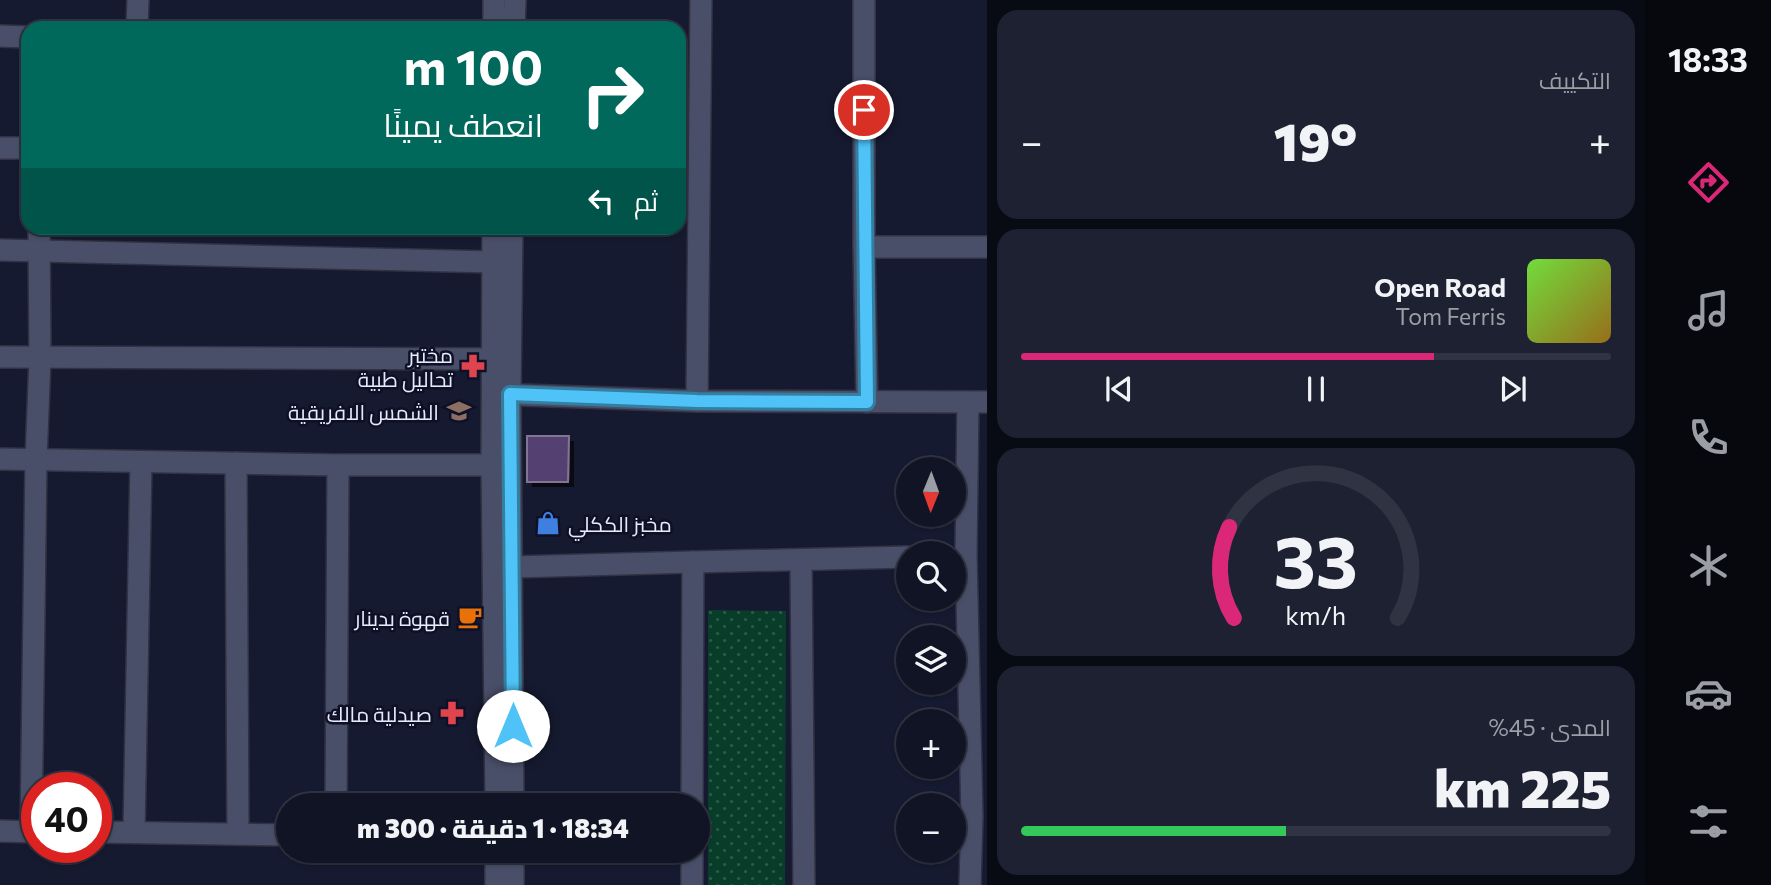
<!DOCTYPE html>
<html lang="ar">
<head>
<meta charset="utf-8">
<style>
  body { margin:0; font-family:Commissioner,Cairo,sans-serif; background:#1e2131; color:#f1f3f6; direction:rtl; height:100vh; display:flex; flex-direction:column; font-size:26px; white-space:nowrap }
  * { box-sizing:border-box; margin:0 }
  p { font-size:23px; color:#9c9ea6 }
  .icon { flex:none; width:38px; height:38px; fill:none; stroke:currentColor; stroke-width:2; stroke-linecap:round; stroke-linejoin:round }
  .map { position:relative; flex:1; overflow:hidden; direction:ltr }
  .sheet { display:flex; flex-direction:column; gap:10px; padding:10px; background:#090b14; width:658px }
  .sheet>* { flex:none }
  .guide { position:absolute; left:21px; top:21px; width:665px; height:214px; border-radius:21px; box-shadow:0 2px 5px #0004,0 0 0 2px #303341; direction:rtl; background:#00695c; color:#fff; overflow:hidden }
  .needle { width:46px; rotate:181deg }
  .controls { position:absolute; left:896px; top:457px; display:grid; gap:14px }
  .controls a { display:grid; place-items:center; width:70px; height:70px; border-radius:50%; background:#101424; box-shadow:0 2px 5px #0004,0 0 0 2px #303341; font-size:35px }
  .speed { position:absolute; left:21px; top:772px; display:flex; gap:14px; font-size:35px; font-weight:700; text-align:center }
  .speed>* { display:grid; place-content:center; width:91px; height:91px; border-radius:50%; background:#101424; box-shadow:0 2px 5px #0004,0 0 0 2px #303341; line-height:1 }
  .speed .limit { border:10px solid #d22; background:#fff; color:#111 }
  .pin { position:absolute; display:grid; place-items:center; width:60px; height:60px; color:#fff; margin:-30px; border:4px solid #fff; border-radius:50%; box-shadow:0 2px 7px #0007 }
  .me { position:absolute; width:77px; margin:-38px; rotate:0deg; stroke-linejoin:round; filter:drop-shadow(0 0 5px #0008) }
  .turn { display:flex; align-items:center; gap:24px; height:147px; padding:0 28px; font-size:32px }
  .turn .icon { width:91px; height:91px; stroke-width:2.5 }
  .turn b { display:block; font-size:49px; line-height:60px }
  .then { display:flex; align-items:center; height:66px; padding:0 28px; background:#0003; gap:14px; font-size:26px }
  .big { font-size:52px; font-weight:800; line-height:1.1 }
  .sheet .card { flex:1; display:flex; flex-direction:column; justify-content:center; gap:10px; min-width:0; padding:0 24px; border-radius:21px; background:#1e2131 }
  .sheet .dial { align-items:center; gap:0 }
  .dial svg { height:182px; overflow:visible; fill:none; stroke:#303341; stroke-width:7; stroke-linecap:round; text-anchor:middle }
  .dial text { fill:#f1f3f6; stroke:none }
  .song { display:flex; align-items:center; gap:21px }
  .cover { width:84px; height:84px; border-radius:10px; background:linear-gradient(135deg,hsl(100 70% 55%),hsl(40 70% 35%)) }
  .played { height:7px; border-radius:4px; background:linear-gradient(90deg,#db2777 70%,#303341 70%) }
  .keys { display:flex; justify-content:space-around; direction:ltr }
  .heat { display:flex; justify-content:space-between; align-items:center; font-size:38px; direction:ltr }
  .charge { height:10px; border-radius:5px; background:linear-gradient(90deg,#34c759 45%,#303341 0) }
  .trip { position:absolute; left:276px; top:793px; width:434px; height:70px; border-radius:35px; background:#101424; box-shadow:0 2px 5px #0004,0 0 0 2px #303341; font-weight:800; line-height:70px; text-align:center; direction:rtl }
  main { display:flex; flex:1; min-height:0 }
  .tabs { display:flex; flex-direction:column; width:126px; justify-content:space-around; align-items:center; background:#06080e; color:#9c9ea6 }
  .tabs .icon { width:49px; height:49px }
  .tabs .on { color:#db2777 }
  .tabs b { font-size:32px; color:#f1f3f6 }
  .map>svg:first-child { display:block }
  .garden { fill:url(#garden-dots) }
  .building { fill:#544172; stroke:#807692; stroke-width:2; filter:url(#shadow) }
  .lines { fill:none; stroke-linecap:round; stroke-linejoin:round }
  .street-casing { stroke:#313244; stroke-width:24 }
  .secondary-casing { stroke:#313244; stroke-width:24 }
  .street { stroke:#4a4f69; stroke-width:21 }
  .secondary { stroke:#4a4f69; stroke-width:21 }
  .route-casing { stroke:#337fa1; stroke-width:18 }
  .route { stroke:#4fc3f7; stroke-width:12 }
  .labels { text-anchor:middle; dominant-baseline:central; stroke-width:5; stroke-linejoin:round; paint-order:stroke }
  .poi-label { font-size:21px; fill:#e6eafa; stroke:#0d1026; text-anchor:end }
</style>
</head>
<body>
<main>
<nav class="tabs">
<b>18:33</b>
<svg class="icon on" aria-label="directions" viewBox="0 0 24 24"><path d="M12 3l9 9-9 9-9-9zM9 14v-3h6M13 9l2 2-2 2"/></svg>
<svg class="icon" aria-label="music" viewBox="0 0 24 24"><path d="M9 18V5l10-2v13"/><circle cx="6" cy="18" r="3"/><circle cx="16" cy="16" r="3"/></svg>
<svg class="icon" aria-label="phone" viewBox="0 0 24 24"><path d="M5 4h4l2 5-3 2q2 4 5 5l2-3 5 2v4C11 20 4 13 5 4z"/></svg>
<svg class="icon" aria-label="climate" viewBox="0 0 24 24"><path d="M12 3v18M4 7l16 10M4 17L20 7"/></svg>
<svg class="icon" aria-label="car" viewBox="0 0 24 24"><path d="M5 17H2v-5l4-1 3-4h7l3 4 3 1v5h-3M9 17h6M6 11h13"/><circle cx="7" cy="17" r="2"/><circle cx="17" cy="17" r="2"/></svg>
<svg class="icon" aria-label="filters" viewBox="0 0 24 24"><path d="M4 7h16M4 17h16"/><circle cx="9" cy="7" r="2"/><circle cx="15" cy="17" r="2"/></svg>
</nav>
<section class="sheet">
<div class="card"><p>التكييف</p>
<div class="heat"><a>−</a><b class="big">19°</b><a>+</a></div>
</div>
<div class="card">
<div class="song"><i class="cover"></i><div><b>Open Road</b><p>Tom Ferris</p></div></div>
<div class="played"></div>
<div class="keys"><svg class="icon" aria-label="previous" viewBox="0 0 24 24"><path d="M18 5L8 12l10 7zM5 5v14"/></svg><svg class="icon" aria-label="pause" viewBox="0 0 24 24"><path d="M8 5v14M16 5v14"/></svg><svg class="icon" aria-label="next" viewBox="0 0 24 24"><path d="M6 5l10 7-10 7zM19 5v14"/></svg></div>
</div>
<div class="card dial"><svg viewBox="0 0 100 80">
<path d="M14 69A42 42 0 1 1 86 69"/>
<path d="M14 69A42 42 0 0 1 12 29" stroke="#db2777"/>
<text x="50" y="56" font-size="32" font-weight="700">33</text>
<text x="50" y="72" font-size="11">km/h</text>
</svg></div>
<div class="card"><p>المدى · 45%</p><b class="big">225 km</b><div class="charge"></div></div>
</section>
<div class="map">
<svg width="987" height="885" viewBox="0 0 987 885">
  <defs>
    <pattern id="garden-dots" width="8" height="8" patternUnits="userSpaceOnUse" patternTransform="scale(1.75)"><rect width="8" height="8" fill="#083d29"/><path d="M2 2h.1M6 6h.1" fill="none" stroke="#2c5949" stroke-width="1.8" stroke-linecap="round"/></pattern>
    <filter id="shadow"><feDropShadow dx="6" dy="6" stdDeviation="0" flood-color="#0009"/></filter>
  </defs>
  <rect width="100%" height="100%" fill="#161a30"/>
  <path class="garden" d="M708,610l78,1 -1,274h-77z"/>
  <path class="building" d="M527,436h42l-1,46h-41z"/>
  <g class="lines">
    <g class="street-casing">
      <g id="street">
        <path d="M864,0v247l3,155"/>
        <path d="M137,28l1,-28"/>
        <path d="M0,36l28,1"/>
        <path d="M0,148h28"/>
        <path d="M864,247h123"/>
        <path d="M0,250l493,12"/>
        <path d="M0,357l492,2"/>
        <path d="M494,394l203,7 290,1"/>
        <path d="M697,401l4,-401"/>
        <path d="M968,402l-2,153 6,262 -2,68"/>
        <path d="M0,459l338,6h154"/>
        <path d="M236,463l2,371"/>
        <path d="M801,560l3,325"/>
        <path d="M513,567l180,-5"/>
        <path d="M336,805l2,-340"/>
        <path d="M692,805l1,-243 215,-5"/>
        <path d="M0,831l37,1"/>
        <path d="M31,832l5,-372 4,-102 -1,-130"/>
        <path d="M96,832l193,3"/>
        <path d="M134,832l7,-370"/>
        <path d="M692,885v-35"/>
      </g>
    </g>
    <g class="secondary-casing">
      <g id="secondary">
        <path d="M494,28v-28"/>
        <path d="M514,28l1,-28"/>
        <path d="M493,228l-1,237 4,340"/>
        <path d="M512,228l-2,166 3,411"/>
        <path d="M496,850v35"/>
        <path d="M513,850v35"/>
      </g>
    </g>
    <use href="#street" class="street"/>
    <use href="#secondary" class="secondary"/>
  </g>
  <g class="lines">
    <g class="route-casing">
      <path id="route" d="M513,726l-3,-332 187,7 170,1 -3,-292"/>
    </g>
    <use href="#route" class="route"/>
  </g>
  <defs>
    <g id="pharmacy-bare" transform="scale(1.89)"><path d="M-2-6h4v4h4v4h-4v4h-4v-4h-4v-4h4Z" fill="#e0444e" stroke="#0d1026" stroke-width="2.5" paint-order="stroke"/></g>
    <g id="school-bare" transform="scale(1.89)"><path d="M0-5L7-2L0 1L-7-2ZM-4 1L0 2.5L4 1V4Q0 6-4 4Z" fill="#8d6e63" stroke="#0d1026" stroke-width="2.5" paint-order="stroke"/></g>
    <g id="shop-bare" transform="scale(1.89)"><path d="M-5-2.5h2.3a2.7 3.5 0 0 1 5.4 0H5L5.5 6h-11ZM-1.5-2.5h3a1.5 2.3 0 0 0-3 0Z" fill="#3f7fe0" stroke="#0d1026" stroke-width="2.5" paint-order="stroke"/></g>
    <g id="cafe-bare" transform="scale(1.89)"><path d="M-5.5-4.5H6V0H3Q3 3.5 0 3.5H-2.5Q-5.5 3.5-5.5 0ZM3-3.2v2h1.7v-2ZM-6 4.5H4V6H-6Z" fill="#e8710a" stroke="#0d1026" stroke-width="2.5" paint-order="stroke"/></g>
  </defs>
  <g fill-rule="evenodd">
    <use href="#pharmacy-bare" x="473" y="366"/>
    <use href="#school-bare" x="459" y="411"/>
    <use href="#shop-bare" x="548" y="523"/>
    <use href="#cafe-bare" x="470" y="617"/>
    <use href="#pharmacy-bare" x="452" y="713"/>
  </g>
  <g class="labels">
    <g class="poi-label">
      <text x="453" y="354">مختبر<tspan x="453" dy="24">تحاليل طبية</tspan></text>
      <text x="439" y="411">الشمس الافريقية</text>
      <text x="568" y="523" text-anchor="start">مخبز الككلي</text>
      <text x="450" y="617">قهوة بدينار</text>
      <text x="432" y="713">صيدلية مالك</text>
    </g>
  </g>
</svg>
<div class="controls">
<a><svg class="needle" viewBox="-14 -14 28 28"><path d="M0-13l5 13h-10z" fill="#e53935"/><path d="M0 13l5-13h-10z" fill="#9c9ea6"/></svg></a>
<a><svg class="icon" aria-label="search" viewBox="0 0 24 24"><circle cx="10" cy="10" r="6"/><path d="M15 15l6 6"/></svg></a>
<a><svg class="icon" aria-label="layers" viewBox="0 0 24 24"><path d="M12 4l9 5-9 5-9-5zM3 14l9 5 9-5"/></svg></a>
<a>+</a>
<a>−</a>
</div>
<div class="speed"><div class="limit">40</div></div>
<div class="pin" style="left:864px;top:110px;background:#d93025"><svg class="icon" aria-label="arrive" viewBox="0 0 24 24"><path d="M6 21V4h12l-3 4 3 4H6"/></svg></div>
<svg class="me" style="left:513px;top:726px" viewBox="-20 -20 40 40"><circle r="19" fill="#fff"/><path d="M0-13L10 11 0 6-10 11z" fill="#4fc3f7"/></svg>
<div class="trip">18:34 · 1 دقيقة · 300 m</div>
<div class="guide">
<div class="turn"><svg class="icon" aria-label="right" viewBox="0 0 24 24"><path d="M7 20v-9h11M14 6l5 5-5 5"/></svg><div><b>100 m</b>انعطف يمينًا</div></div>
<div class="then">ثم<svg class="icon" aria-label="left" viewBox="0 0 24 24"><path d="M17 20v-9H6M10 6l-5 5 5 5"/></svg></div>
</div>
</div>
</main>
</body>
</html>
